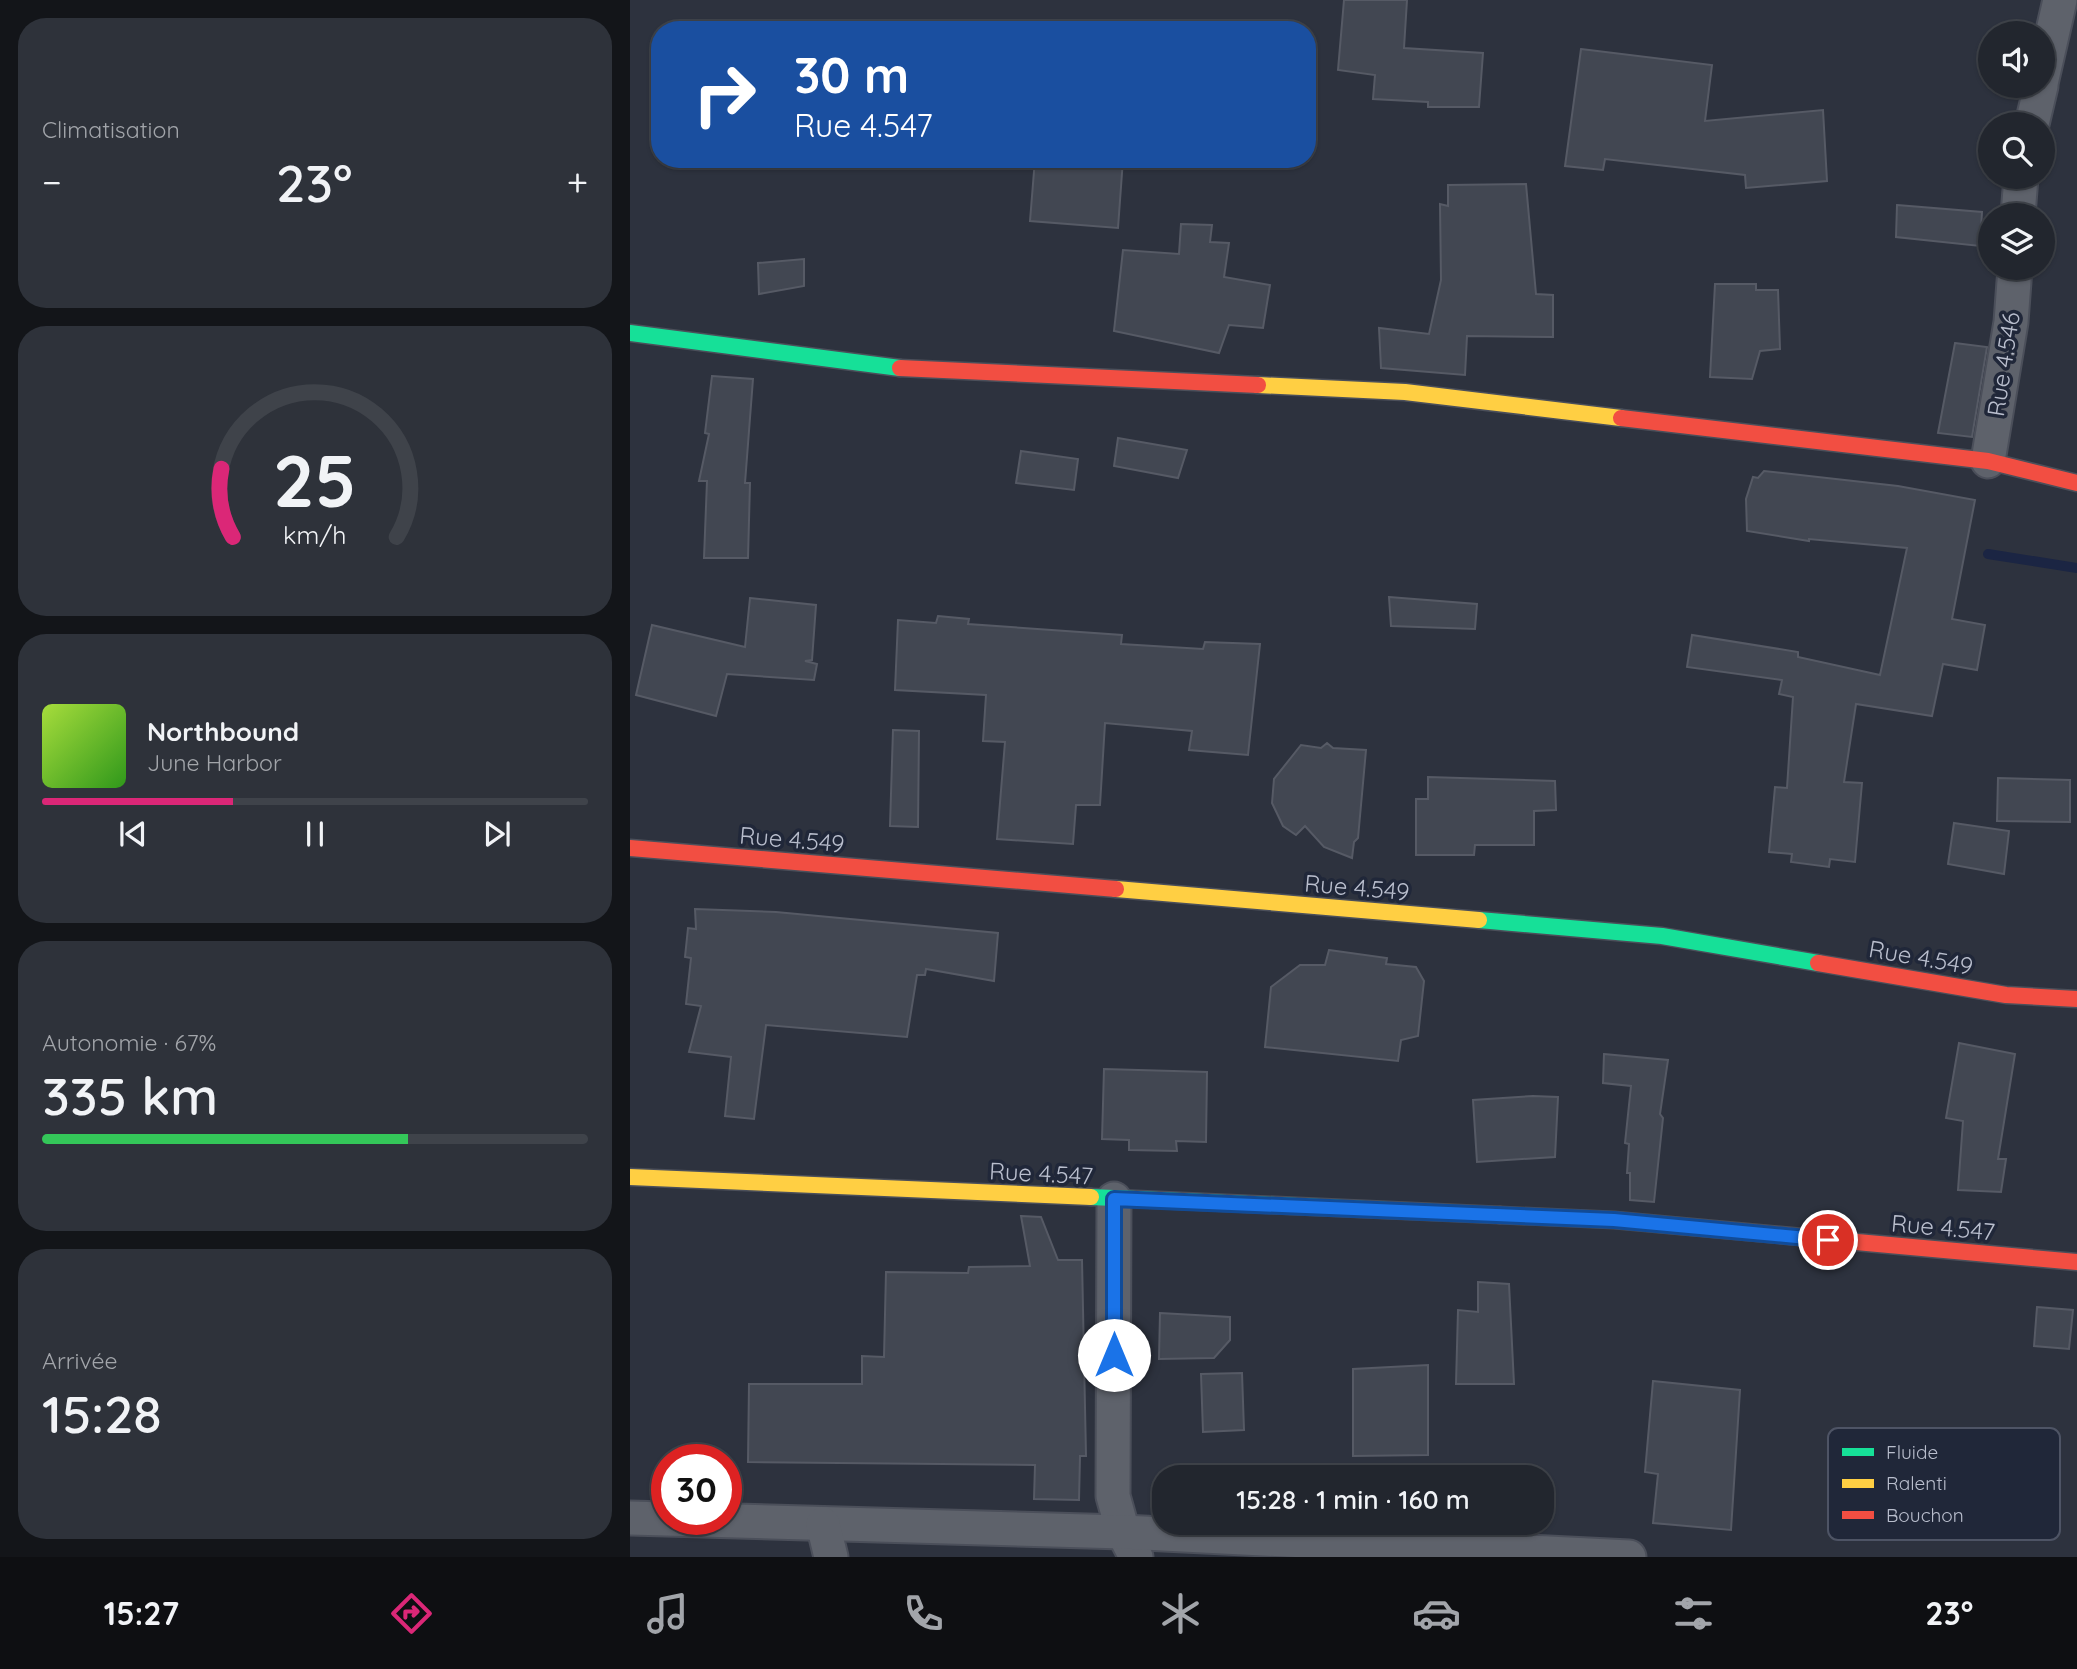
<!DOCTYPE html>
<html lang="fr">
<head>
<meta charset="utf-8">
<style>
  body { margin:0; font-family:Quicksand,sans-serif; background:#2e323a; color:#f1f3f6; height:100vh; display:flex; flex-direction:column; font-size:26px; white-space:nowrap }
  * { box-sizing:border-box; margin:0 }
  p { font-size:23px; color:#a2a5aa }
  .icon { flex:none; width:38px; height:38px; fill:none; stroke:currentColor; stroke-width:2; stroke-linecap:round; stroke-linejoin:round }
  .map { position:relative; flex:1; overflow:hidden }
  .details { display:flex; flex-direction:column; gap:18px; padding:18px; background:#131519; width:630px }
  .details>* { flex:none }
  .guide { position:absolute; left:21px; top:21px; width:665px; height:147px; border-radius:28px; box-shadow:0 2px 5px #0004,0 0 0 2px #3f434a; background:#1a4fa0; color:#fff; overflow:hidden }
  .buttons { position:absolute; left:1348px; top:21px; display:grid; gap:14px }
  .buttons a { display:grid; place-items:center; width:77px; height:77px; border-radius:50%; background:#22262e; box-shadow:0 2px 5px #0004,0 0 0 2px #3f434a; font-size:35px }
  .speed { position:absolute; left:21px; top:1444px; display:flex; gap:14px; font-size:35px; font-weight:700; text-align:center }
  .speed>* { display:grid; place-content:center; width:91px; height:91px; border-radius:50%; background:#22262e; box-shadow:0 2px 5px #0004,0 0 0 2px #3f434a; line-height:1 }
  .speed .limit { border:10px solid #d22; background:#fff; color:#111 }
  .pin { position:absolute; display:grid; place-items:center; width:60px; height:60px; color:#fff; margin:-30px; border:4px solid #fff; border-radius:50%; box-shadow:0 2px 7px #0007 }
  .me { position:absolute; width:77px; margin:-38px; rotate:0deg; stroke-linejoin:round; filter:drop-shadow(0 0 5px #0008) }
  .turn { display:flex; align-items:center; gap:24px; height:147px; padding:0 28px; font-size:32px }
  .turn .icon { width:91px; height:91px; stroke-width:2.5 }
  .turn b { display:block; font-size:49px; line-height:60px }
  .big { font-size:52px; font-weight:600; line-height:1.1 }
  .details .widget { flex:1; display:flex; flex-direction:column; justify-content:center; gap:10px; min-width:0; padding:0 24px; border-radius:28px; background:#2e323a }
  .details .dial { align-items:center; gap:0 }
  .dial svg { height:182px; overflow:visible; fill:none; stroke:#3f434a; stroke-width:7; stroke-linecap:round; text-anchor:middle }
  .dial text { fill:#f1f3f6; stroke:none }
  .song { display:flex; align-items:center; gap:21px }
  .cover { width:84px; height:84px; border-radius:10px; background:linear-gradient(135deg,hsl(80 70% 55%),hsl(110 70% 35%)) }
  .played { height:7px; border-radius:4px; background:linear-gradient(90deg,#db2777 35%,#3f434a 35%) }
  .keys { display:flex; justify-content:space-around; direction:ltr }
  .heat { display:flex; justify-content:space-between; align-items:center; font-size:38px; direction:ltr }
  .charge { height:10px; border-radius:5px; background:linear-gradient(90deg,#34c759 67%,#3f434a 0) }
  .trip { position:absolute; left:522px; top:1465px; width:402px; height:70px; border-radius:28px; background:#22262e; box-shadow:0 2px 5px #0004,0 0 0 2px #3f434a; font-weight:600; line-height:70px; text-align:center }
  .menu { display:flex; height:112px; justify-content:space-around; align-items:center; background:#0e0f12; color:#a2a5aa }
  .menu .icon { width:49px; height:49px }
  .menu .current { color:#db2777 }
  .menu b { font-size:32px; color:#f1f3f6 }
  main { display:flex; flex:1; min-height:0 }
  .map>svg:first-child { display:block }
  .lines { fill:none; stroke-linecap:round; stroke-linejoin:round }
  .stream { stroke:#1b2543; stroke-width:10 }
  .building { fill:#424752; stroke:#565a65; stroke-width:2 }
  .street-casing { stroke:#4b4f5a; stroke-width:37 }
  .fast-casing { stroke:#4b4f5a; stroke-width:19 }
  .slow-casing { stroke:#4b4f5a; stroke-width:19 }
  .jam-casing { stroke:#4b4f5a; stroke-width:19 }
  .street { stroke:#5e626b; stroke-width:33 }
  .fast { stroke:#16e098; stroke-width:16 }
  .slow { stroke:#ffcf43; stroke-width:16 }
  .jam { stroke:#f24e42; stroke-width:16 }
  .route-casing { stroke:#114b97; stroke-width:18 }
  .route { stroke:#1a73e8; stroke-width:12 }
  .labels { text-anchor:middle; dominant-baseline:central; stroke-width:7; stroke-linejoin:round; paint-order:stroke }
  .street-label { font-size:24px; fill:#b9becd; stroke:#202739 }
  .key { fill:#202739; stroke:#4e5465; stroke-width:2 }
  .key-label { font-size:19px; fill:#b9becd }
</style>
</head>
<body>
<main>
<section class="details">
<div class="widget"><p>Climatisation</p>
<div class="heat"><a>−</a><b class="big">23°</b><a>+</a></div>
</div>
<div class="widget dial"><svg viewBox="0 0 100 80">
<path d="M14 69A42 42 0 1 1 86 69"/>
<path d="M14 69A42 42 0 0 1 9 39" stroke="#db2777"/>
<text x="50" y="56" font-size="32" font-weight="700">25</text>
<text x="50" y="72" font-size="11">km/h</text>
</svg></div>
<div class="widget">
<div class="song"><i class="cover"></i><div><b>Northbound</b><p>June Harbor</p></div></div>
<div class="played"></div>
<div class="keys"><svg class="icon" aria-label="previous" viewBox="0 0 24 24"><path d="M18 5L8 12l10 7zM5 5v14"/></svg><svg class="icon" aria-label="pause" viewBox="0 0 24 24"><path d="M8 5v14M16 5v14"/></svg><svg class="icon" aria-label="next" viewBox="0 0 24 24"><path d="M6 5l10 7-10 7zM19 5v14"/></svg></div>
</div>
<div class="widget"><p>Autonomie · 67%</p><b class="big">335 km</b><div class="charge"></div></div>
<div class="widget"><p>Arrivée</p><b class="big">15:28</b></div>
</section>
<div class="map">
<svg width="1447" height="1557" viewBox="0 0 1447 1557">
  <rect width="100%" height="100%" fill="#2d323e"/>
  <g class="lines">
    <path class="stream" d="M1358,554l89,14"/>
  </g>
  <g class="building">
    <path d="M714,0h63l-3,48 79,5 -4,54h-51v-5l-55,-3 2,-24 -37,-5z"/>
    <path d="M951,49l131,16 -7,56 118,-11 4,71 -81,7 -1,-13 -140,-16 -2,11 -38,-4z"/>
    <path d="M405,159h88l-5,69 -88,-7z"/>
    <path d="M896,184l10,110 17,1v42l-86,-1 -2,39 -84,-7 -2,-40 50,6 12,-54 -1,-76 8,2v-21z"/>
    <path d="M1267,205l85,7 -2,34 -84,-9z"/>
    <path d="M551,224l31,1 -2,17 19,1 -5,34 46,8 -7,43 -34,-3 -10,28 -105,-22 9,-81 56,4z"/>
    <path d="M174,259v27l-45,8 -1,-31z"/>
    <path d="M1085,284h41v6h22l2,59 -20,2 -8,28 -42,-2z"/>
    <path d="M1325,343l32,4 -15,90 -34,-4z"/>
    <path d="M82,376l41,3 -8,104h5l-2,75h-44l3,-77h-8l10,-47 -4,-1z"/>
    <path d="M488,438l69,12 -9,28 -64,-12z"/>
    <path d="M391,451l57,8 -4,31 -58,-7z"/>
    <path d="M1134,471l134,15 77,14 -23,119 33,6 -8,45 -34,-6 -11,52 -76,-12 -12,78 18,1 -7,79 -25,-3 -1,8 -38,-5 1,-8 -23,-2 6,-65 12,1 6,-91 -14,-3 3,-14 -95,-13 5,-32 106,17v5l82,18 27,-127 -98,-9v2l-62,-10 -1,-32 7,-22 5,1z"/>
    <path d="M759,597l88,7 -2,25 -84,-3z"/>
    <path d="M120,598l66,7 -4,55 -7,1 12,3 -3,16 -87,-6 -11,42 -80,-21 16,-70 93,22z"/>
    <path d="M308,616l31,3 -1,5 154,11 -1,9 82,5 2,-7 55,2 -12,111 -59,-5 3,-19 -87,-8 -5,82h-24l-3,39 -76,-5 8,-97 -22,-1 3,-46 -91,-5 3,-70 38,3z"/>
    <path d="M263,730l26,1 -1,96 -28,-1z"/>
    <path d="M697,743l6,5 33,2 -8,88 -4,4 -2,16 -28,-11 -19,-21 -9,9 -13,-9 -11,-23 2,-24 27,-34 20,3z"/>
    <path d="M798,777l127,4 1,29 -22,1v34h-59l-1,10h-58v-56h12z"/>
    <path d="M1368,778l72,2v42l-73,-1z"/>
    <path d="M1324,823l55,8 -5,43 -56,-10z"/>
    <path d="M65,909l81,3 222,21 -4,48 -68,-12 -1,6h-8l-10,62 -141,-12 -12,94 -29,-3 6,-59 -42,-5 12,-46 -15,-2 5,-46 -6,-1 3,-29 8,1z"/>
    <path d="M699,950l58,8 -1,6 30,3 8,14 -6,55 -17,4 -3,21 -133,-14 6,-60 29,-22h25z"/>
    <path d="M1329,1043l56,11 -17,105h8l-5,33 -43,-2 5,-69 -17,-3z"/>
    <path d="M974,1054l64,6 -8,54 3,4 -9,84 -24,-2v-27h-3l2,-29 -4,-1 6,-57 -28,-3z"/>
    <path d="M474,1069l103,3 -1,70 -30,-1 1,10 -48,-1v-10l-27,-1z"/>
    <path d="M903,1096l25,1 -3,60 -78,5 -4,-62z"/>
    <path d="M391,1216l20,1 17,43h24l4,196h-6l-1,44 -45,-1 1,-34 -287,-3 1,-78h113v-28l22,1 2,-85 82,1 1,-6 61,-1z"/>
    <path d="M848,1282l31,2 5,100h-58l2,-74 20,2z"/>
    <path d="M1407,1307l36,3 -4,39 -35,-3z"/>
    <path d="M530,1313l70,4v23l-16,18 -55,1z"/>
    <path d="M798,1365v90l-75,1v-87z"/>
    <path d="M612,1373l2,57 -41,2 -2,-58z"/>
    <path d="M1023,1381l87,9 -9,140 -78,-7 5,-49 -13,-2z"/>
  </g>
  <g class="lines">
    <g class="street-casing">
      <g id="street">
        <path d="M1412,79l18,-79"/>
        <path d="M1402,124l9,-38"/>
        <path d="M1388,215l3,-38"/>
        <path d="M1358,461l23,-139 4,-54"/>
        <path d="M484,1199l-1,297 10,36 13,25"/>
        <path d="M0,1518l493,14 506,25"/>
        <path d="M193,1524l8,33"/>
      </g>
    </g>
    <g class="fast-casing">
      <g id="fast">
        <path d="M0,333l270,35"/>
        <path d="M849,920l183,16 156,27"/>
        <path d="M461,1197l409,18"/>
      </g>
    </g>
    <g class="slow-casing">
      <g id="slow">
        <path d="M628,385l147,7 216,26"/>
        <path d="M486,889l363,31"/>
        <path d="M0,1177l461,20"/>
      </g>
    </g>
    <g class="jam-casing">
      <g id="jam">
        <path d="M270,368l358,17"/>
        <path d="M991,418l367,43 89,22"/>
        <path d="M0,848l486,41"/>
        <path d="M1188,963l188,32 71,4"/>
        <path d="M870,1215l114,5 463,42"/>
      </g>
    </g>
    <use href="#street" class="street"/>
    <use href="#fast" class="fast"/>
    <use href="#slow" class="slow"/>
    <use href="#jam" class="jam"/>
  </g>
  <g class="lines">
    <g class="route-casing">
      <path id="route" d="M484,1355v-156l500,21 214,20"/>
    </g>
    <use href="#route" class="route"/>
  </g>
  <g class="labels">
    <g class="street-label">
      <text transform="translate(1373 364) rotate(-81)">Rue 4.546</text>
      <text transform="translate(162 839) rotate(5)">Rue 4.549</text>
      <text transform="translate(727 887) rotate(5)">Rue 4.549</text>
      <text transform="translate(1291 957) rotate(10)">Rue 4.549</text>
      <text transform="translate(411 1173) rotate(3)">Rue 4.547</text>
      <text transform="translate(1313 1227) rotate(5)">Rue 4.547</text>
    </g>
  </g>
  <rect x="1198" y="1428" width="232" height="112" rx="10" class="key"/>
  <rect x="1212" y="1448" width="32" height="8" fill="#16e098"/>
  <rect x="1212" y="1479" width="32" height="9" fill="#ffcf43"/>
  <rect x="1212" y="1511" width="32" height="8" fill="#f24e42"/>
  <g class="key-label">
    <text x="1256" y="1459">Fluide</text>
    <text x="1256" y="1490">Ralenti</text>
    <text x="1256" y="1522">Bouchon</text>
  </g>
</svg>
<div class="buttons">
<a><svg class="icon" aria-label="sound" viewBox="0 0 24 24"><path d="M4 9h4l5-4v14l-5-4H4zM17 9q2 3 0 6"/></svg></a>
<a><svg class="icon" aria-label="search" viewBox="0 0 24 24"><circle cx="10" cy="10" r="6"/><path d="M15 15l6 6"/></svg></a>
<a><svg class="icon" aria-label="layers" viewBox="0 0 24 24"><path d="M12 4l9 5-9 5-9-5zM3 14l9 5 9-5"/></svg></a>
</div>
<div class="speed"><div class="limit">30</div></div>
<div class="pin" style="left:1198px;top:1240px;background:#d93025"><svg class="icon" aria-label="arrive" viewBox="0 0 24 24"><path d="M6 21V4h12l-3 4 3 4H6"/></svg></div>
<svg class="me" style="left:484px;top:1355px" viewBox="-20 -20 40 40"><circle r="19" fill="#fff"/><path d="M0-13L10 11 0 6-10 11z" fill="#1a73e8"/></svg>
<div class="trip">15:28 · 1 min · 160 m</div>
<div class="guide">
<div class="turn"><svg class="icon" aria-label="right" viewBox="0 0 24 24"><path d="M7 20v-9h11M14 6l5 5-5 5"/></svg><div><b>30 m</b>Rue 4.547</div></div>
</div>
</div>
</main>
<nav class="menu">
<b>15:27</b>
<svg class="icon current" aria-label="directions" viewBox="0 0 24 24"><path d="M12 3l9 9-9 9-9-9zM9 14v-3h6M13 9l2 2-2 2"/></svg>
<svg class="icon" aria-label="music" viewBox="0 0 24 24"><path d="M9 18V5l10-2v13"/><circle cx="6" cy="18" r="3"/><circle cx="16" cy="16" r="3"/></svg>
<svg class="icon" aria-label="phone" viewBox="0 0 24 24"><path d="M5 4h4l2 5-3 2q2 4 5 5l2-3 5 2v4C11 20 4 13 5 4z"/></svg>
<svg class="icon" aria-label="climate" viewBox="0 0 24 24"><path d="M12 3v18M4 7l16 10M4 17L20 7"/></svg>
<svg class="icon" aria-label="car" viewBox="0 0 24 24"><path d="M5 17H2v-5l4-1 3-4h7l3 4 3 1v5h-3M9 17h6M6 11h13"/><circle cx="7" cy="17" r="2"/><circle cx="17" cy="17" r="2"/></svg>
<svg class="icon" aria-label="filters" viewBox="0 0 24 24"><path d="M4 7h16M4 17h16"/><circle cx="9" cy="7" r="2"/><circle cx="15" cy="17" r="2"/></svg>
<b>23°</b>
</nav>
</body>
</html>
